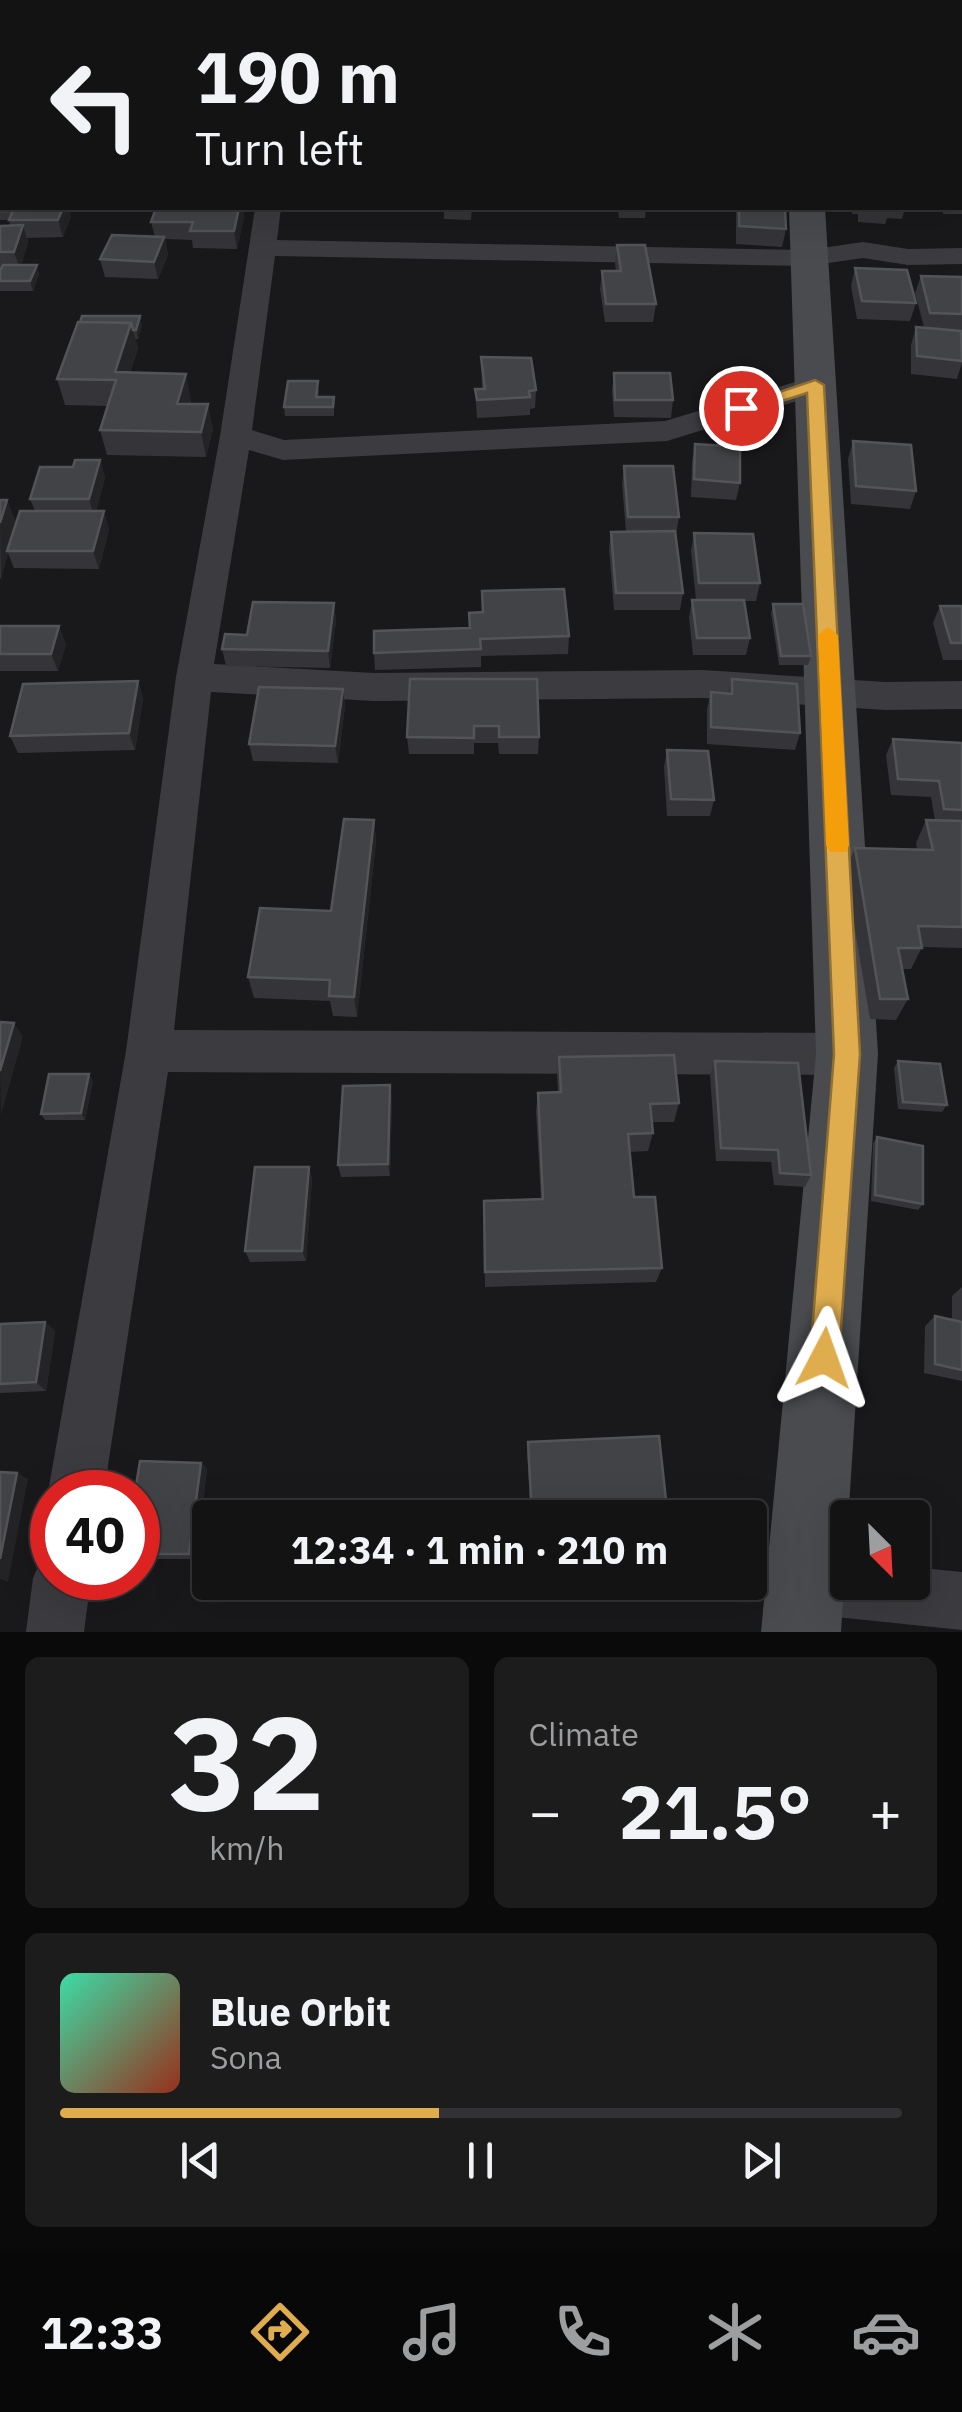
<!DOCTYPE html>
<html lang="en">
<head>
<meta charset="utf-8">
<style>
  body { margin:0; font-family:"IBM Plex Sans",sans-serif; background:#1c1c1d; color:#f1f3f6; height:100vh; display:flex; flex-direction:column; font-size:38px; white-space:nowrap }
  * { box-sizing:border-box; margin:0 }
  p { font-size:32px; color:#9d9ea0 }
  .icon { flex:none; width:55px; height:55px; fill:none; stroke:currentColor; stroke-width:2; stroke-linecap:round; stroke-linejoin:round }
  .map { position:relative; height:1632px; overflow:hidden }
  .side { display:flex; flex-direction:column; gap:25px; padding:25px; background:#0a0a0b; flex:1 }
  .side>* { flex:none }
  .guide { position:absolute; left:0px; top:0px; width:962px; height:210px; box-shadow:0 10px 40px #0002,0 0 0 2px #323234; background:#131314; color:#f1f3f6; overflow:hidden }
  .needle { width:65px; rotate:156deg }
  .tools { position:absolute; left:830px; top:1500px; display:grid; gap:20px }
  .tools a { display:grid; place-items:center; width:100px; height:100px; border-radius:10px; background:#131314; box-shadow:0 10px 40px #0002,0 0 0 2px #323234; font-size:50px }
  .speed { position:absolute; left:30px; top:1470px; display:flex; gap:20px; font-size:50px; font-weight:700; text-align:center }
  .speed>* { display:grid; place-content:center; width:130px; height:130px; border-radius:50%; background:#131314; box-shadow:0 10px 40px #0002,0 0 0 2px #323234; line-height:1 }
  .speed .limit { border:15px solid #d22; background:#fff; color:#111 }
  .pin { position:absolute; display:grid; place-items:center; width:85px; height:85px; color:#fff; margin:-42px; border:5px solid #fff; border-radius:50%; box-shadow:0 2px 10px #0007 }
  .me { position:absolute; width:110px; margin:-55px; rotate:4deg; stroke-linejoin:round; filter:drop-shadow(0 0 8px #0008) }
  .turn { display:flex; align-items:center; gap:35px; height:210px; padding:0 30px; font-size:45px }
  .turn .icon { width:130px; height:130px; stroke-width:2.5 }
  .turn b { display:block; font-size:70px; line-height:85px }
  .big { font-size:75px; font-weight:800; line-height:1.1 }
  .side .card { flex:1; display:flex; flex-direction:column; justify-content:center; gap:15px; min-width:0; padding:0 35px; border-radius:15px; background:#1c1c1d }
  .side .dial { align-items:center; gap:0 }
  .dial b { font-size:130px; line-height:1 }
  .song { display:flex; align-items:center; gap:30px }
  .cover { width:120px; height:120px; border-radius:15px; background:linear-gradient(135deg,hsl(160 70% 55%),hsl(10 70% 35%)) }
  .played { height:10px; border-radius:5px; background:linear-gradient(90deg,#dfad4e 45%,#323234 45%) }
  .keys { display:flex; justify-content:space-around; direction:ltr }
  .heat { display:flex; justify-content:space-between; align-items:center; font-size:55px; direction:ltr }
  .side .tiles { flex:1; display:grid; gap:25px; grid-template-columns:1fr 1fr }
  .card:last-child { grid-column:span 2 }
  .trip { position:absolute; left:192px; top:1500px; width:575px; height:100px; border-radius:10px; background:#131314; box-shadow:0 10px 40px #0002,0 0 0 2px #323234; font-weight:800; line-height:100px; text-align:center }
  .tabs { display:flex; height:160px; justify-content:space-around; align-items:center; background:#080808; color:#9d9ea0 }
  .tabs .icon { width:70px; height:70px }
  .tabs .active { color:#dfad4e }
  .tabs b { font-size:45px; color:#f1f3f6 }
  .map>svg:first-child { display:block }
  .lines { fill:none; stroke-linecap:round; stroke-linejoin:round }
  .street { fill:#3b3b40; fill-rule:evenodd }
  .secondary { fill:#494b4f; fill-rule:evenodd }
  .wall { fill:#353539 }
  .shaded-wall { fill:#242427 }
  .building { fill:#424346; stroke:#535458; stroke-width:2.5 }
  .route { fill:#dfad4e; stroke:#917033; stroke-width:2.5 }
  .slow { fill:#f59e0b }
</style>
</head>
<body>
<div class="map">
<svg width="962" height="1632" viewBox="0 0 962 1632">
  <rect width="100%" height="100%" fill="#19191b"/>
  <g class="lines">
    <g class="street">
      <path d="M241,0h111l2,2h-111z"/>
      <rect x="960" y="20" width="2" height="14"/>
      <rect x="960" y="110" width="2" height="14"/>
      <path d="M2,172v16l-2,1v-16z"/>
      <path d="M255,208h26l-4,32 531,10 55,-8 45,7 54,-1v16l-54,1 -45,-7 -55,8 -533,-10 -23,174 32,10 381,-19 150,-45 11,2 4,7 -4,7 -159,49 -384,19 -34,-10 -35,214 160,9 329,-3 182,12 77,-1v28l-77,1 -182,-12 -329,3 -163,-9 -37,338 673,3 16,6 7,15 -7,15 -16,6 -679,-3 -64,420h-52v10l-4,-10 78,-441 50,-374 44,-241z"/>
      <path d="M52,1553v25h39l-7,54h-58l7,-54 9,-20z"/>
      <path d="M807,1556l41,4v22h64v-15l50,5v58l-155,-16 -20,-9 -9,-20 9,-20z"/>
    </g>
    <g class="secondary">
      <rect x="774" y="0" width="30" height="2"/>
      <path d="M789,208h36l53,846 -37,578h-80l55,-578z"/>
    </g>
  </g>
  <g class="wall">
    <path d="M95,0h71l-1,2h-78h9z"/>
    <rect x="885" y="0" width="44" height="2"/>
    <rect x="0" y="10" width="2" height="31"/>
    <path d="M2,44v36h-2v-34z"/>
    <path d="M960,166h2v48h-19l-1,-6h18z"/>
    <path d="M0,190l2,18 69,8 -8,21 -36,1 1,5 -7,22 18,9 -6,17h-33v-65h10l-1,-6h-9z"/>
    <path d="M156,208h87l1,9 -7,32 -44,-1 -1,-8 -27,-1 3,16 -10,24 -53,-2 -5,-18 55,-22 -4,-15z"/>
    <path d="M472,208l-1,12 -27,-1v-9z"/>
    <path d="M576,208h70l-1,10h-26l-1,-6 -42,-1z"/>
    <path d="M736,208h49l1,21 -4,18 -46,-3z"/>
    <path d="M851,208h54l-3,11 -15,-1 -2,6 -27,-2v-8h-6z"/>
    <path d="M617,245l39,59 -3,18h-48l-5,-33 2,-18h14l-1,-8z"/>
    <path d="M855,268l61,35 -6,18 -53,-2 -6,-33z"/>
    <path d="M921,276l41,1v86l-5,16 -46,-5v-29l5,-18h8l-9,-34z"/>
    <path d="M140,316l2,10 -4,13h-3l3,9 -8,25 61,26 -1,5 23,25 -7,28 -99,-2 -7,-25 8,-24 -43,-1 -8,-26z"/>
    <path d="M481,357l55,33 -1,18 -5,1v6l-53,3 -2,-29h7z"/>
    <path d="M614,373l59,27 -2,18 -57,-1 -2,-26z"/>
    <path d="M319,390l-1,7h16v19h-49l-1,-9z"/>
    <path d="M853,441l63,50 -6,18 -59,-5 -3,-45z"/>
    <path d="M695,444l45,39 -4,17 -45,-3 1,-35z"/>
    <path d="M100,460l5,18 -9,33 13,18 -10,40 -85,-1 -6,-15 -8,27v-80h7l9,24 19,-13 -5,-12 43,-32z"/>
    <path d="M624,466l55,51 -3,18 7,58 -3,17h-66l-5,-61 2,-17h15l-4,-48z"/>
    <path d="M694,533l66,50 -4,18h-12l6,37 -4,17h-53l-4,-37 3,-18h4l-5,-49z"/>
    <path d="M482,591l87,45 -1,18 -87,2v11l-106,3 -1,-17 95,-25 13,-16z"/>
    <path d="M334,603l2,18 -6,47 -104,-2 -4,-17 25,-14z"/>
    <path d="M773,604l38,52 -3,9h-29l-8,-52z"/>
    <path d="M940,606h22v54h-19l-10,-37z"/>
    <path d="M0,626l66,18 -8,27h-58z"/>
    <path d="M410,679l129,58 -1,17h-39l-1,-11h-24v11h-65l-2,-17z"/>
    <path d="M732,679l68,54 -5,17 -88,-6v-35l4,-17 17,1z"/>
    <path d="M138,681l5,17 -8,52 -117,3 -8,-17z"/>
    <path d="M343,689l2,17 -7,57 -85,-2 -4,-17z"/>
    <path d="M893,739l69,4v205l-40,-1 -11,22h-9l6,30 -12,21 -26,-1 -25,-149 10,-22 62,1 -1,-6 10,-23h9l-4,-23 -40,-2 -5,-40z"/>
    <path d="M667,750l47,50 -4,16h-43l-3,-49z"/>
    <path d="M374,820l2,22 -19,175 -24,-1 -3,-15 -76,-3 -6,-21 83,-66z"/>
    <path d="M559,1057l120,46 -5,19h-22l1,11 -5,18 -19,1 5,45 28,71 -6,14 -171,5 -1,-86 57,-2 -5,-88 2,-18 20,-1 -1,-16z"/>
    <path d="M715,1061l96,114 -6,12 -31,-2 -3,-23 -55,-1 -6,-86z"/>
    <path d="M898,1061l49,44 -5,7 -44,-3 -4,-41z"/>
    <path d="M93,1081l-8,39h-40l-4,-6z"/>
    <path d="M390,1085l2,13 -2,78 -49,1 -3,-12z"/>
    <path d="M877,1137l46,67 -5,6 -47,-9 2,-58z"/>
    <path d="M309,1167l3,12 -6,82 -56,1 -5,-11z"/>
    <path d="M962,1287v94l-38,-8 1,-47 10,-10 17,4v-24z"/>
    <path d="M45,1322l10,9 -9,60 -46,2v-69z"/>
    <path d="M528,1442l140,76h-137l-4,-69z"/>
    <path d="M201,1463l6,6 -11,90h-58v-67z"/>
  </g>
  <g class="shaded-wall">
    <path d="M63,208h6l2,8 -8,21 -5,-17z"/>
    <path d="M239,208h4l1,9 -7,32 -3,-18z"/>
    <path d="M23,225l5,18 -8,27 -6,-18z"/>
    <path d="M164,237l4,18 -10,24 -4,-17z"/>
    <path d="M37,265l2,9 -6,17 -3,-10z"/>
    <path d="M140,316l2,10 -4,13 -2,-9z"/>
    <path d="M131,323l7,25 -16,50 -7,-26z"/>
    <path d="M186,374l5,25 -8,30 -6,-25z"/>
    <path d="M208,404l5,25 -7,28 -5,-25z"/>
    <path d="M100,460l5,18 -11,39 -5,-18z"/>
    <path d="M7,500l10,25 -10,26 1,2 -7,27 -1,-57z"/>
    <path d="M104,511l5,18 -10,40 -6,-18z"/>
    <path d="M334,603l2,18 -6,47 -2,-17z"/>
    <path d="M59,626l7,18 -8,27 -7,-17z"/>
    <path d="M138,681l5,17 -8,52 -6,-17z"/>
    <path d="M343,689l2,17 -7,57 -3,-17z"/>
    <path d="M374,820l2,22 -19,175 -3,-20z"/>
    <path d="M14,1023l9,14 -22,78 -1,-44z"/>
    <path d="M89,1074l4,7 -8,39 -4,-7z"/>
    <path d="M390,1085l2,13 -2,78 -2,-12z"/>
    <path d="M309,1167l3,12 -6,82 -4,-10z"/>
    <path d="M45,1322l10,9 -9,60 -10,-9z"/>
    <path d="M201,1463l6,6 -11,90 -7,-5z"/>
    <path d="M17,1473l11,6 -20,103 -8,-3v-20z"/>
  </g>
  <g class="building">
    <path d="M225,0h39l-1,2h-39z"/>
    <path d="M267,0h59v2h-60z"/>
    <path d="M343,0h59l-1,2h-58z"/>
    <rect x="408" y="0" width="61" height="2"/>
    <rect x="0" y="10" width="2" height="14"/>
    <path d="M1,44h1v19h-2z"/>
    <path d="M960,166h2v31l-2,-1z"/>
    <path d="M0,190h2v18h10l-2,3h-10z"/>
    <path d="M14,208h49l-5,12h-49z"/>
    <path d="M156,208h83l-5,23h-44l3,-9h-42z"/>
    <rect x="444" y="208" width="27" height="2"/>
    <path d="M739,208h46l1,21 -47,-3z"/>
    <path d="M23,225l-9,27h-14v-26z"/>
    <path d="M112,235l52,2 -10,25 -54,-3z"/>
    <path d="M617,245h28l11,59h-50l-4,-33h19z"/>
    <path d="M3,265h34l-7,16h-30v-10z"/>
    <path d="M855,268l52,2 9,33 -54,-2z"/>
    <path d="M921,276l41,1v37l-32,-1z"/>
    <path d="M82,316h58l-4,14h-3l-2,-7 -51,-1z"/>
    <path d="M78,322l53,1 -16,49 71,2 -9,30h31l-7,28 -101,-2 16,-50 -59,-1z"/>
    <path d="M916,327l45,4 1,30 -45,-5z"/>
    <path d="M481,357l50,1 5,32 -7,1 1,6 -53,3 -2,-11h10z"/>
    <path d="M614,373h56l3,27h-58z"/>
    <path d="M288,381h30l-2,16h18l-1,10h-49z"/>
    <path d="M853,441l58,4 5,46 -60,-5z"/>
    <path d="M695,444l45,3v36l-46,-4z"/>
    <path d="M75,460h25l-11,39h-59l10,-32h33z"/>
    <path d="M624,466h49l6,51h-51z"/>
    <path d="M0,500h7l-7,23z"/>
    <path d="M20,511h84l-11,40h-86z"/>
    <path d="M675,531l8,62h-67l-5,-61z"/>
    <path d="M694,533l59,1 7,49h-61z"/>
    <path d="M564,589l5,47 -89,3 1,10 -107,4v-22l96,-3 -1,-15 14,-1 -1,-21z"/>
    <path d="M692,600h52l6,38h-53z"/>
    <path d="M253,602l81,1 -6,48 -106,-2 3,-15 22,1z"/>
    <path d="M773,604h30l8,52h-30z"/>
    <path d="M940,606h22v37h-11z"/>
    <path d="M0,626h59l-8,28h-51z"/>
    <path d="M410,679h127l2,58h-40v-11h-25v12l-67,-1z"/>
    <path d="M732,679l65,5 3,49 -89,-6v-35l21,2z"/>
    <path d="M138,681l-9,52 -119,3 13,-52z"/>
    <path d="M259,687l84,2 -8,57 -86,-2z"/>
    <path d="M893,739l69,4v67l-18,-1 -5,-28 -41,-2z"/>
    <path d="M667,750l41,1 6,49 -43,-1z"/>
    <path d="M344,819l30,1 -20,177 -25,-1 1,-16 -82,-3 12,-69 71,3z"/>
    <path d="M926,820l36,1v106l-44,-1 4,22h-24l10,51h-28l-25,-151 78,2z"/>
    <path d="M0,1022l14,1 -14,48z"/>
    <path d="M674,1055l5,48 -29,1 3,29 -25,1 6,63h21l7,71 -177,4 -1,-71 59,-2 -5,-106 23,-1 -2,-35z"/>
    <path d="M715,1061l83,2 13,112 -31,-2 -2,-23 -57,-2z"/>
    <path d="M898,1061l42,3 7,41 -44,-3z"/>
    <path d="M49,1074h40l-8,39 -40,1z"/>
    <path d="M390,1085l-2,79 -50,1 5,-79z"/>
    <path d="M877,1137l46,9v58l-48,-9z"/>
    <path d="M255,1167h54l-7,84h-57z"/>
    <path d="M935,1316l27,6v48l-27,-6z"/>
    <path d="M45,1322l-9,60 -36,2v-60z"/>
    <path d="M659,1436l9,82h-136l-4,-76z"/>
    <path d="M140,1461l61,2 -12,91h-51v-62h-3z"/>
    <path d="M0,1472l17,1 -17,86z"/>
  </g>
  <path class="route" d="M815,380l9,5 36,669 -21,304 -4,10 -11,4 -10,-4 -4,-10 24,-304 -27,-661 -66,21 -9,-6z"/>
  <path class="slow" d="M828,627l10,8 11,210 -3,7h-16l-4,-7 -8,-210z"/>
</svg>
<div class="tools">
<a><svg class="needle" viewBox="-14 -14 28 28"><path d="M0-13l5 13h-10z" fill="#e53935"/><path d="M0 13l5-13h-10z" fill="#9d9ea0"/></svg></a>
</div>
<div class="speed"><div class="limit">40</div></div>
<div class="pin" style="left:741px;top:408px;background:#d93025"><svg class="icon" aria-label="arrive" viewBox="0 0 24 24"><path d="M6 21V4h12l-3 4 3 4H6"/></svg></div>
<svg class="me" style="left:824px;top:1358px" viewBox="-20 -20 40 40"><path d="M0-17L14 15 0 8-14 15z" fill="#dfad4e" stroke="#fff" stroke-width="4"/></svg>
<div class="trip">12:34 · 1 min · 210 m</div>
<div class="guide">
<div class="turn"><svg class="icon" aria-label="left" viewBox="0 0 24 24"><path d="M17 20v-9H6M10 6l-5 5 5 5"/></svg><div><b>190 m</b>Turn left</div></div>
</div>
</div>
<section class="side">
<div class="tiles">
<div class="card dial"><b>32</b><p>km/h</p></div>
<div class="card"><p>Climate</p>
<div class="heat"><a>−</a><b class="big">21.5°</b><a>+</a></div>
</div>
<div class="card">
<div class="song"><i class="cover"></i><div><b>Blue Orbit</b><p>Sona</p></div></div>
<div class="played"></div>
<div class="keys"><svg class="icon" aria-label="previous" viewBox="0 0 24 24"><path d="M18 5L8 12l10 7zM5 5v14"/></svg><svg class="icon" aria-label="pause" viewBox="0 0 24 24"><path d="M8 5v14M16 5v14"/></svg><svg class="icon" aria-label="next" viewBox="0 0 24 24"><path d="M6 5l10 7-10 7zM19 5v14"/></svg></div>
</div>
</div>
</section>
<nav class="tabs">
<b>12:33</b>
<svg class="icon active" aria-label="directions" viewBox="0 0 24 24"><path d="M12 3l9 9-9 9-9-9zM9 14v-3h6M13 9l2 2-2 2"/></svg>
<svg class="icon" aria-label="music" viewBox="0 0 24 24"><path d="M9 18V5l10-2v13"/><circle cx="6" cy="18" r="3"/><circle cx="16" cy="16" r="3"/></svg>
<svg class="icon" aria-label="phone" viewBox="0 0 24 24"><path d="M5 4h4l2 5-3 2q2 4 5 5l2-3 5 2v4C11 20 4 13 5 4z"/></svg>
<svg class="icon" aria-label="climate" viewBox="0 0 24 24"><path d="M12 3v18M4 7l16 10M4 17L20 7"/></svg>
<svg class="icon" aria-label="car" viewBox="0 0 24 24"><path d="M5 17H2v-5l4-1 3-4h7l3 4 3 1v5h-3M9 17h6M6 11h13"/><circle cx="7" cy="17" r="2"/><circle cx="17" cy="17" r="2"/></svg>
</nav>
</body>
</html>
